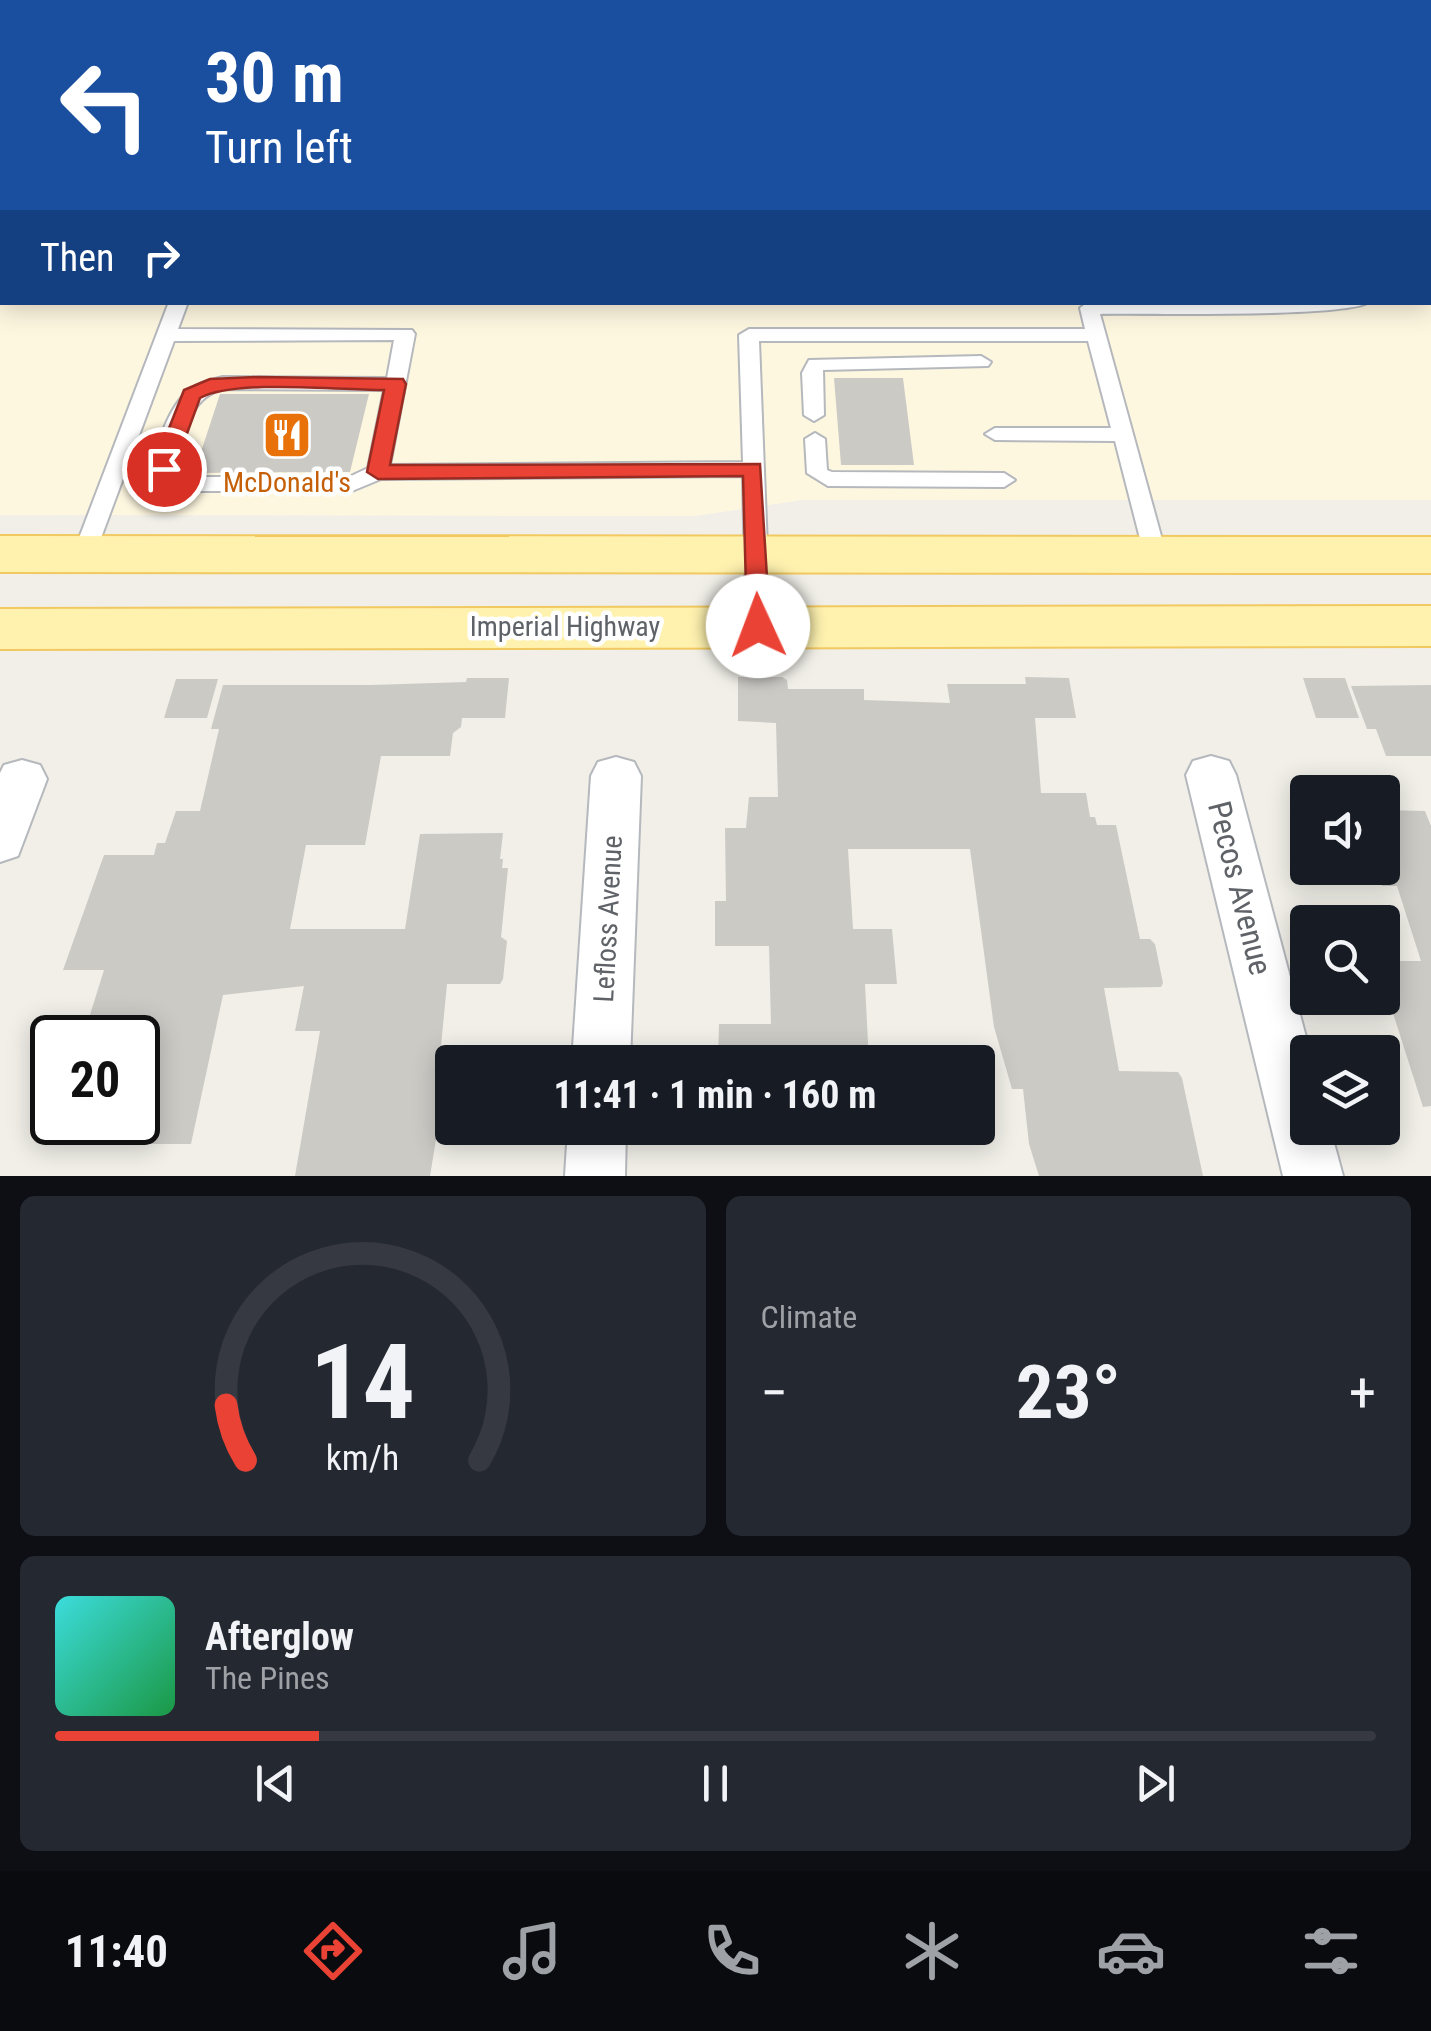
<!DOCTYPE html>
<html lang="en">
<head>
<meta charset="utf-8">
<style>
  body { margin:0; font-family:"Roboto Condensed",sans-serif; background:#242831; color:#f1f3f6; height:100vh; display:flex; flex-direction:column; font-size:38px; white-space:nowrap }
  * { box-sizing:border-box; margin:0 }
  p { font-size:32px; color:#9ea1a6 }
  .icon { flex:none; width:55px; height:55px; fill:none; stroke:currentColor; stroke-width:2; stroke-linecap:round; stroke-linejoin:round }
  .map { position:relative; height:1176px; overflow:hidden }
  .sheet { display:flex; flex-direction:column; gap:20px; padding:20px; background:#0d0f14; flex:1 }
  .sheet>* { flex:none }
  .guide { position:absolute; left:0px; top:0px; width:1432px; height:305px; box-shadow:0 5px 25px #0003; background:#1a4fa0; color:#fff; overflow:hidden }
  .controls { position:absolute; left:1290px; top:775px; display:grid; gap:20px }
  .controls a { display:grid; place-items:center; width:110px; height:110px; border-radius:10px; background:#171b24; box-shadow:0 5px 25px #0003; font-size:50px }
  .speed { position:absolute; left:30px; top:1015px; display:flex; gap:20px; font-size:50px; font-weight:700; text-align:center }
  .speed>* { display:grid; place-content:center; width:130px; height:130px; border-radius:50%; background:#171b24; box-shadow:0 5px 25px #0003; line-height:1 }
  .speed .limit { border:5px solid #111; border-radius:15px; background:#fff; color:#111 }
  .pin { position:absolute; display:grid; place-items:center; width:85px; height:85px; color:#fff; margin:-42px; border:5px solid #fff; border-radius:50%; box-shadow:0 2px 10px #0007 }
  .me { position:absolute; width:110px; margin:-55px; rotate:358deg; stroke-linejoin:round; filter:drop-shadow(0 0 8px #0008) }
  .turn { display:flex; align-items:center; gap:35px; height:210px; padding:0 40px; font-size:45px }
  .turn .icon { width:130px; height:130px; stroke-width:2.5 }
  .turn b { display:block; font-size:70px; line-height:85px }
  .then { display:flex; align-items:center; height:95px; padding:0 40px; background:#0003; gap:20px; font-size:38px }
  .big { font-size:75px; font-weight:700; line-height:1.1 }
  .sheet .tile { flex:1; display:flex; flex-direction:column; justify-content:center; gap:15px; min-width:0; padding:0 35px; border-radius:15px; background:#242831 }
  .sheet .dial { align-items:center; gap:0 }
  .dial svg { height:260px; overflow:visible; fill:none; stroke:#363941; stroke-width:7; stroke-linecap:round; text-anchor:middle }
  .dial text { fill:#f1f3f6; stroke:none }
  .song { display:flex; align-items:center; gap:30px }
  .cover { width:120px; height:120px; border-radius:15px; background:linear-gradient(135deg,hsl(180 70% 55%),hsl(140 70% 35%)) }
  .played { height:10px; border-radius:5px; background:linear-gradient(90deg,#ea4335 20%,#363941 20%) }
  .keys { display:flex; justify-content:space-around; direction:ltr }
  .heat { display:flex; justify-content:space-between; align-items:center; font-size:55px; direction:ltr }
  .sheet .tiles { flex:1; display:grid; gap:20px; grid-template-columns:1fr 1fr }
  .tile:last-child { grid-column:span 2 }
  .trip { position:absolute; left:435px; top:1045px; width:560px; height:100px; border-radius:10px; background:#171b24; box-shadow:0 5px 25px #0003; font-weight:700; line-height:100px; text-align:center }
  .tabs { display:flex; height:160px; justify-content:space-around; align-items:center; background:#090b0e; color:#9ea1a6 }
  .tabs .icon { width:70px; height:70px }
  .tabs .current { color:#ea4335 }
  .tabs b { font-size:45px; color:#f1f3f6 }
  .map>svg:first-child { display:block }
  .commercial { fill:#fef7e0; fill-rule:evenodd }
  .building { fill:#cccac5 }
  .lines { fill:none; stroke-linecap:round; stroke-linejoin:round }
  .lane-casing { stroke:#b5b8bc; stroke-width:4 }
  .street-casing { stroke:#b5b8bc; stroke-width:4 }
  .primary-casing { stroke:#f2c960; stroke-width:4 }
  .lane { fill:#fff; fill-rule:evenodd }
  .street { fill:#fff; fill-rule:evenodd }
  .primary { fill:#fff2af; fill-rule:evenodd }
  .route { fill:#ea4335; stroke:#982c22; stroke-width:2.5 }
  .labels { text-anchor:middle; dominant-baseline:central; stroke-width:9; stroke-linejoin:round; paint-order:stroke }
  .food-label { font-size:28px; fill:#c56008; stroke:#fff }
  .street-label { font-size:28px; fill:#5f6368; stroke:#fff }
  .near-street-label { font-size:32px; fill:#5f6368; stroke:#fff }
</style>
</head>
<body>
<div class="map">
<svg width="1431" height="1176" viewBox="0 0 1431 1176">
  <rect width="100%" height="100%" fill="#f1efe8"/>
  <path class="commercial" d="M0,0h1431v500h-628l-108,16 -695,-1zM2,2h1428v300h-1428z"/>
  <g class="building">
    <path d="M834,378h69l11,87h-73z"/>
    <path d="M220,394h149l-19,78 -156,1z"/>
    <path d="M738,677h44l5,3 1,9h76v11l86,3 -3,-19h79l-1,-7 44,1 7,40h-41l6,75h45l4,24h5l2,8h19l24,114h10l5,5 8,39 -2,4 -57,1 15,83 59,1 4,6 21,98h-164l-10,-32 -6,-55h-11l-18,-62 -24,-178h-122l5,80h39l5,55h-32l4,78h-151l1,-38h52l-2,-78h-54v-45h11l-1,-73h21l3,-31h29l-2,-74 -38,-2z"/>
    <path d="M467,678h42l-4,40h-43l-1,9 -8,6 -3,23h-69l-16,89h-59l-16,84h115l15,-95 83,-1 -3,26h3l-1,9h6l-7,69 6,4 -4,38 -3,5h-53l-8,83 13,-1v62h-14l-8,48h-135l25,-145h-25l9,-45 -81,9 -32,149h-53v-126h-49l15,-48h-41l41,-115h50l3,-12h8l11,-32h24l19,-82h-8l12,-44h148l95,-3z"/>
    <path d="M1303,678h42l14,40h-43z"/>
    <path d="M176,679h42l-11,39h-43z"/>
    <path d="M1431,685v71h-45l-10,-27h-9l-16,-43z"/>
    <path d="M1382,810l43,1 6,15v280l-8,1 -32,-100h-9v-46h39l-24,-75h-15z"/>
  </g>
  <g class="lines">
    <g class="lane-casing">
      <g id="lane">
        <rect x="0" y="84" width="2" height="10"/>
        <rect x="1430" y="153" width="1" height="10"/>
        <rect x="1430" y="290" width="1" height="12"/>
        <path d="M169,302h19l-10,27 234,1 3,4 -25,131 353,-3 -4,-127 10,-6h336l-5,-21 8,-6h281c-21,16 -228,11 -269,12l66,240 -11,8 -11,-8 -29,-113 -120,-1 -10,-6 10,-6h116l-23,-87h-329l11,285 -12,8 -12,-8 -3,-150 -362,3 -29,12h-173l-24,-16c-2,-27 15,-72 37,-87 9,-7 20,-8 31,-11l164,1 7,-38 -220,1 -79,213 -3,5h-16l-3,-5zM223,389l161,1 -16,78 -19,9h-166l-9,-8c10,-31 13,-71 49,-80z"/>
        <path d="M981,356l10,6 -3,4 -165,4 1,45 -10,6 -10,-6 -2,-42 7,-13z"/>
        <path d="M815,433l10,6 2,31 5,2 172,1 11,7 -11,7 -176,-1 -21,-13 -2,-34z"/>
      </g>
    </g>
    <g class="street-casing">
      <g id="street">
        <path d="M1211,756l18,5 7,14 74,277 -2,76h22l13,48h-60l-97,-401 7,-14z"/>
        <path d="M616,757l18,5 7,14 -11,286h-58l19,-286 7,-14z"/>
        <path d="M22,760l18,5 7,14 -29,77 -18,6v-89l4,-8z"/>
        <path d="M568,1128h58l-1,48h-60z"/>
      </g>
    </g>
    <g class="primary-casing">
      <g id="primary">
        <path d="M0,536l1431,1v36l-1431,-1z"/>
        <path d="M1431,606v40l-1431,3v-40z"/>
      </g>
    </g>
    <use href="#lane" class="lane"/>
    <use href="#street" class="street"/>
    <use href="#primary" class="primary"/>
  </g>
  <path class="route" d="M258,377l145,2 3,5 -16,81 370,-1 10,162 -12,8 -11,-8 -4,-150 -365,3 -11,-7 17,-82c-43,0 -149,-11 -184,8l-26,71 -3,5h-15l-3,-5 31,-79 26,-11z"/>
  <defs>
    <g id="restaurant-square" transform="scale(2.5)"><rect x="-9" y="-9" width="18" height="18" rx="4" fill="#e8710a" stroke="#fff"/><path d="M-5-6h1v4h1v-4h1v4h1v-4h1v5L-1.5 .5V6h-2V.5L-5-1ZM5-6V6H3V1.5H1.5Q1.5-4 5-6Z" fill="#fff"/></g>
  </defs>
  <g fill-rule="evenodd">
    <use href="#restaurant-square" x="287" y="435"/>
  </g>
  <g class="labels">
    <g class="food-label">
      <text x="287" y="482">McDonald's</text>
    </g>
    <g class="street-label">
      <text x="565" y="626">Imperial Highway</text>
      <text transform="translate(608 919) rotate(-87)">Lefloss Avenue</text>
    </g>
    <g class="near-street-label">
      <text transform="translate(1240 888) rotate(76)">Pecos Avenue</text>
    </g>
  </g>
</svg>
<div class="controls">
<a><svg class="icon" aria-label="sound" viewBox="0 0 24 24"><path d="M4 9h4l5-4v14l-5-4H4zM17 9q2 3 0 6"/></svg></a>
<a><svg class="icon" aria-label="search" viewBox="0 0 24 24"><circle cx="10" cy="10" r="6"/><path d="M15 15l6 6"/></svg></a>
<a><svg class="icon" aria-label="layers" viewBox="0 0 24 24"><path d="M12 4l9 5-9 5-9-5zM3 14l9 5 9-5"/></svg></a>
</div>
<div class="speed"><div class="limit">20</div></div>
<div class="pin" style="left:164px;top:469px;background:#d93025"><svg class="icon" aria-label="arrive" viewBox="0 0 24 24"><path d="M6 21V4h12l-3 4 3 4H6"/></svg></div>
<svg class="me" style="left:758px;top:626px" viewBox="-20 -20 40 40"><circle r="19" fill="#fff"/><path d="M0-13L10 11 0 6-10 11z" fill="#ea4335"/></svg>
<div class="trip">11:41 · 1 min · 160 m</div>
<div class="guide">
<div class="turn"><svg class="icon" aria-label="left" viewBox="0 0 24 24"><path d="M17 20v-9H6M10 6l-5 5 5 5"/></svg><div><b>30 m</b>Turn left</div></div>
<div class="then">Then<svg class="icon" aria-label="right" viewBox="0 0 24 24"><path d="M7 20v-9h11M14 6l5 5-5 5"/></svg></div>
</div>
</div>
<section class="sheet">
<div class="tiles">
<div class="tile dial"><svg viewBox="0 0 100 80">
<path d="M14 69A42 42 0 1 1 86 69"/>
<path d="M14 69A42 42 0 0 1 8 52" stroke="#ea4335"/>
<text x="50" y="56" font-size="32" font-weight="700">14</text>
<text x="50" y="72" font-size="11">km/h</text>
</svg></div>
<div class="tile"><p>Climate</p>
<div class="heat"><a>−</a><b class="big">23°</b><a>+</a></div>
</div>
<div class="tile">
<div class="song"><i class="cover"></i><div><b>Afterglow</b><p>The Pines</p></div></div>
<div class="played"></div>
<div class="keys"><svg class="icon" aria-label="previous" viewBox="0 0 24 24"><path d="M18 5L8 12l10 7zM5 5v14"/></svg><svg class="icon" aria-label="pause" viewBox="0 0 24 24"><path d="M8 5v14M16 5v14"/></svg><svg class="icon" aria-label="next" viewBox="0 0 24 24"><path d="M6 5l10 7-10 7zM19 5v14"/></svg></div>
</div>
</div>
</section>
<nav class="tabs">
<b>11:40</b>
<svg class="icon current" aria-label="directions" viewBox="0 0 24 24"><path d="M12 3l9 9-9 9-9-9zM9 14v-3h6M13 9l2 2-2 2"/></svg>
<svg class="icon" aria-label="music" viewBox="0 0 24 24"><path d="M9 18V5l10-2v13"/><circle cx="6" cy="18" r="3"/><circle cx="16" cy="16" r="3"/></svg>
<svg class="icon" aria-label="phone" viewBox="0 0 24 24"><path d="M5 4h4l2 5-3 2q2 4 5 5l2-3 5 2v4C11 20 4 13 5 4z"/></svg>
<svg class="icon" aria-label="climate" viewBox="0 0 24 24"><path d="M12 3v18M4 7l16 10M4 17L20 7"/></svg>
<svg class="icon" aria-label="car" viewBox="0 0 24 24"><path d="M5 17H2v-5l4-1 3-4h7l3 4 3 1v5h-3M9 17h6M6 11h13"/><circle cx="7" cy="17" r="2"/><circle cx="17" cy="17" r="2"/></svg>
<svg class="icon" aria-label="filters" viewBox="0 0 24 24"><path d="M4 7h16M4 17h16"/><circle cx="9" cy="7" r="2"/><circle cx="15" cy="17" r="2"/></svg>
</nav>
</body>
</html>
